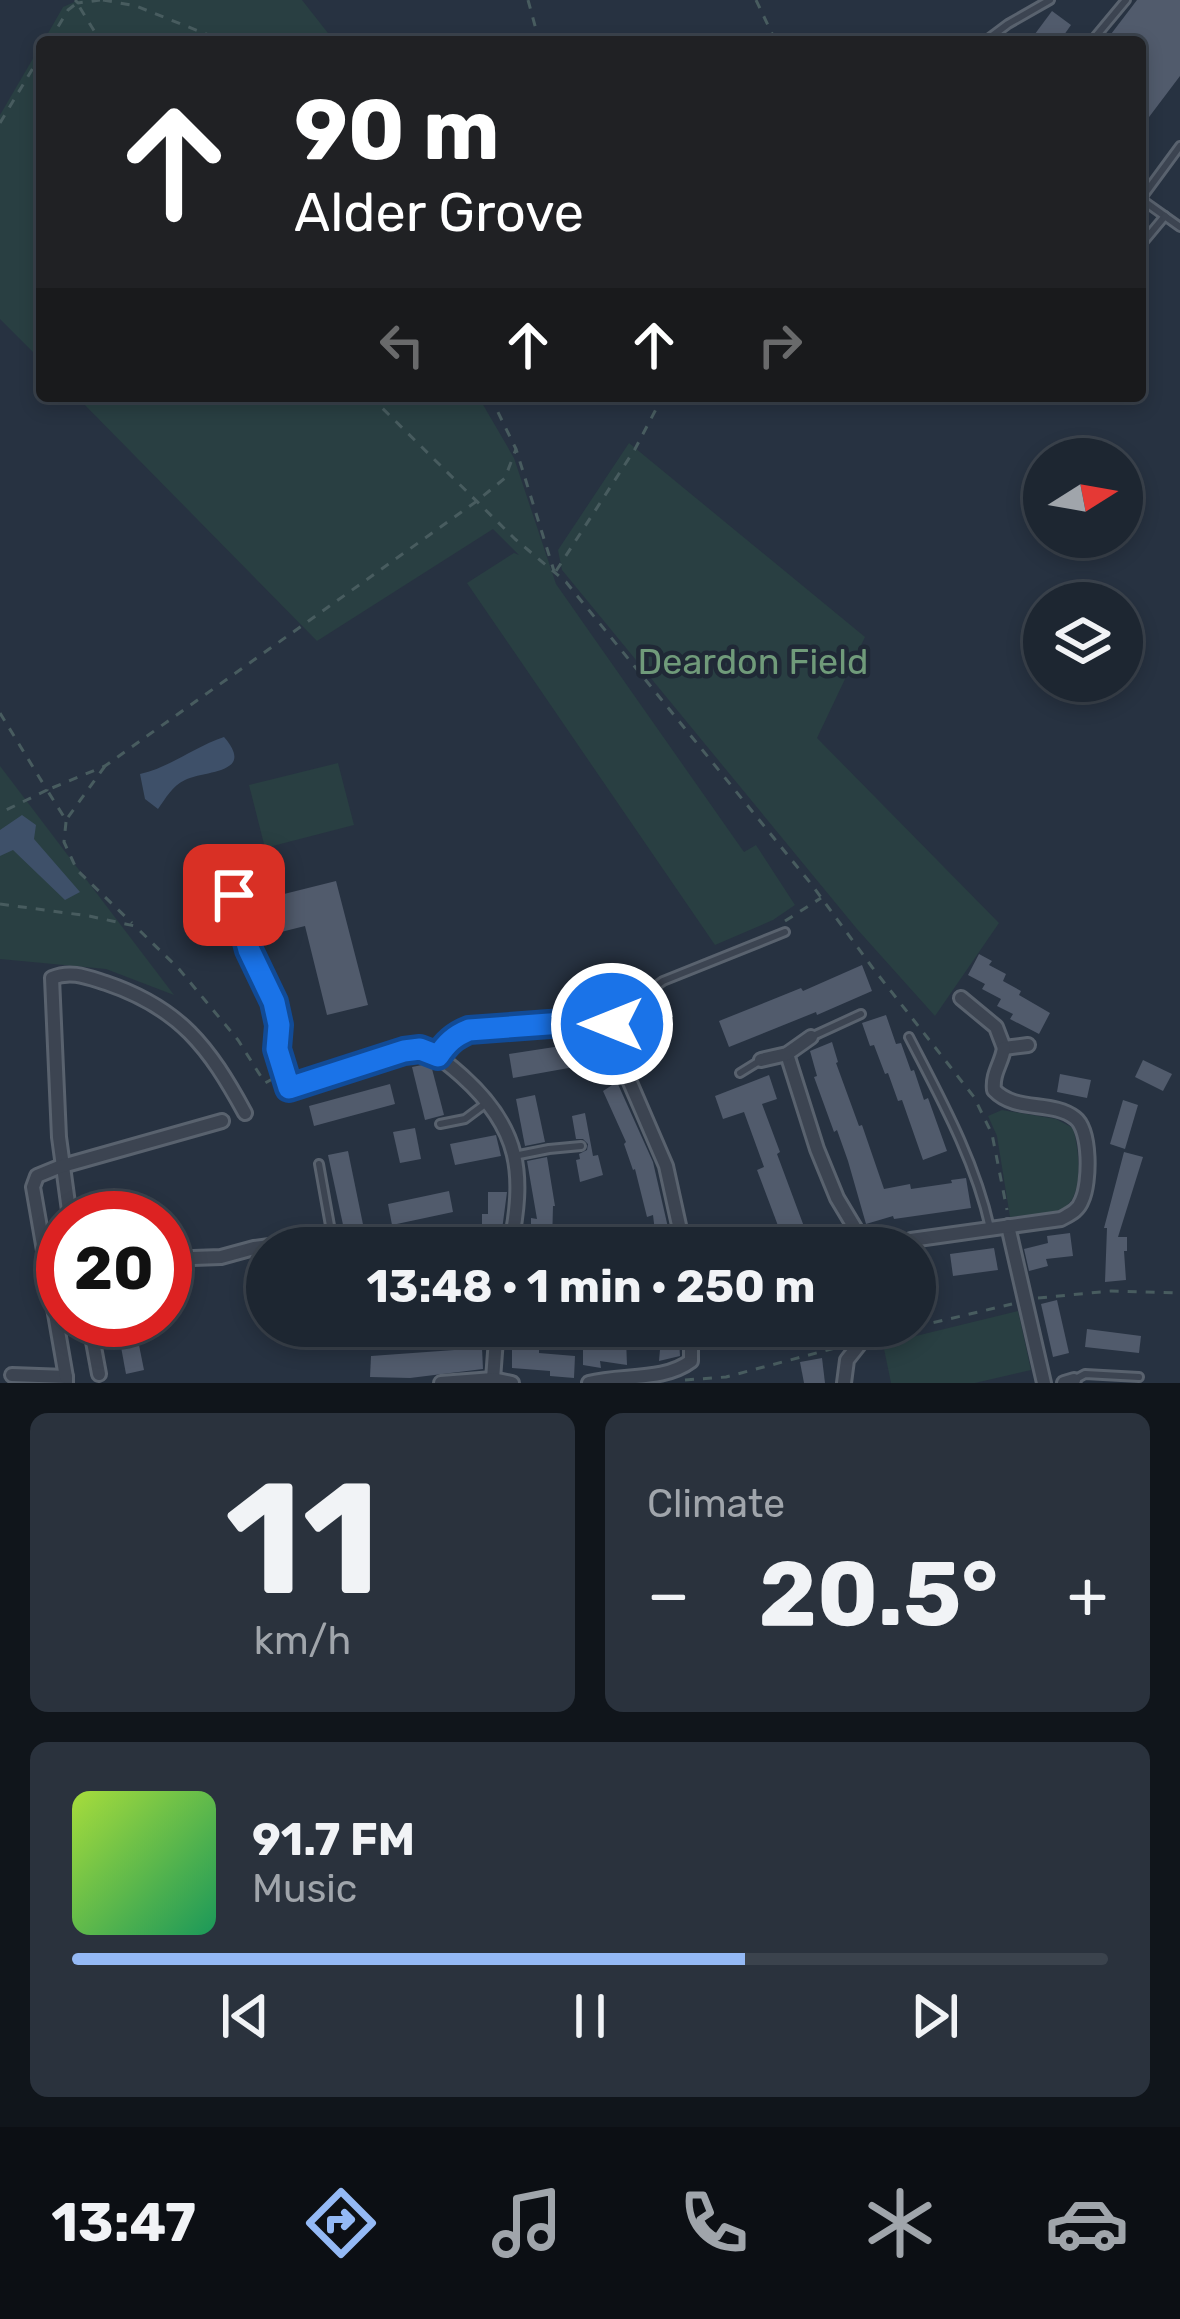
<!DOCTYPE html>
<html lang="en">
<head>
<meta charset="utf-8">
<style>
  body { margin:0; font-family:Rubik,sans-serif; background:#2a323d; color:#f1f3f6; height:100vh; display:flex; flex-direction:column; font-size:45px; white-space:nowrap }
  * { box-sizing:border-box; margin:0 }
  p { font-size:39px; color:#a0a5ab }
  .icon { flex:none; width:66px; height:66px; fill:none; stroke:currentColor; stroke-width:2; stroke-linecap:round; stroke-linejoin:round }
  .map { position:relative; height:1383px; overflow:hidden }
  .side { display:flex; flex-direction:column; gap:30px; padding:30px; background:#10151b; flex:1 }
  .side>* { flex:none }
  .guide { position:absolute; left:36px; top:36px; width:1110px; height:366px; border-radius:12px; box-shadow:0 6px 18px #0003,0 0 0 3px #3b434d; background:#202124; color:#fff; overflow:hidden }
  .needle { width:78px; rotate:79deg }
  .tools { position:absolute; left:1023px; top:438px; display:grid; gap:24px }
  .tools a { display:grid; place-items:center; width:120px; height:120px; border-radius:50%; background:#1d2631; box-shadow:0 6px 18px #0003,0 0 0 3px #3b434d; font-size:60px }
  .speed { position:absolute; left:36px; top:1191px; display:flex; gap:24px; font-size:60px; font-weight:700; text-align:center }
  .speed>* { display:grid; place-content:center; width:156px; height:156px; border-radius:50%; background:#1d2631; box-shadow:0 6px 18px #0003,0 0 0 3px #3b434d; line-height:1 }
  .speed .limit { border:18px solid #d22; background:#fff; color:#111 }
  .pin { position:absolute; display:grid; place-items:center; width:102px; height:102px; color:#fff; margin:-51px; border-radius:24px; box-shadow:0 6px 18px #0006 }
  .me { position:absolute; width:132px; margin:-66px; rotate:270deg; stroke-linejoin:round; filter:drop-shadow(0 0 9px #0008) }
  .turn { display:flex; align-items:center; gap:42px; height:252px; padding:0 60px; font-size:54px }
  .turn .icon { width:156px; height:156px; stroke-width:2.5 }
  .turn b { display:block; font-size:84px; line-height:102px }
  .lanes { display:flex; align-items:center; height:114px; padding:0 60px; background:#0003; justify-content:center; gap:60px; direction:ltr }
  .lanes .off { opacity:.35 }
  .big { font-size:90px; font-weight:700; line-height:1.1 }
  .side .card { flex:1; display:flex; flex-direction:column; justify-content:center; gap:18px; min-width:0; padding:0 42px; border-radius:18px; background:#2a323d }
  .side .dial { align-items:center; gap:0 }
  .dial b { font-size:156px; line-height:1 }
  .song { display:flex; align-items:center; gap:36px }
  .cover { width:144px; height:144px; border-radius:18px; background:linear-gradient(135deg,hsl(80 70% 55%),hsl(150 70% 35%)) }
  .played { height:12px; border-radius:6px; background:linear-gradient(90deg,#94b9f5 65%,#3b434d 65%) }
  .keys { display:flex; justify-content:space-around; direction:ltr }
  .heat { display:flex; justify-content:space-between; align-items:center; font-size:66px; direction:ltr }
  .side .tiles { flex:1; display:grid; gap:30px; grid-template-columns:1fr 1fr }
  .card:last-child { grid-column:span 2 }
  .trip { position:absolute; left:246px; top:1227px; width:690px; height:120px; border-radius:60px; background:#1d2631; box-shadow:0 6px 18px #0003,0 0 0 3px #3b434d; font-weight:700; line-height:120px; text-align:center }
  .tabs { display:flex; height:192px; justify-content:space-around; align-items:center; background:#0c0f14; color:#a0a5ab }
  .tabs .icon { width:84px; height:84px }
  .tabs .current { color:#94b9f5 }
  .tabs b { font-size:54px; color:#f1f3f6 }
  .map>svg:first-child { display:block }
  .green { fill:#293f42 }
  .water { fill:#3e5069 }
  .building { fill:#515b6c }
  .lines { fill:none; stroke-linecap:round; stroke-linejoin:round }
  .lane-casing { stroke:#59626e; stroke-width:12 }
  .street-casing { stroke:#59626e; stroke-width:18 }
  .path { stroke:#485c5f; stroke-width:3; stroke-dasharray:9 9; stroke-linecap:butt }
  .lane { stroke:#3c4451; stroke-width:6 }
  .street { stroke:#3c4451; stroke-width:12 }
  .route-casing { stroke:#114b97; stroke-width:30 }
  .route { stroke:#1a73e8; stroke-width:21 }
  .labels { text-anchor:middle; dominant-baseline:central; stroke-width:9; stroke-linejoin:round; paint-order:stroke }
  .park-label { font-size:36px; fill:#709b7a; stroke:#202936 }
</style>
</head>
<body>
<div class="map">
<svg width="1180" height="1383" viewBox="0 0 1180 1383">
  <rect width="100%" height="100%" fill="#273241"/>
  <g class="green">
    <path d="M79,0h223l33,42h-292l20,-35z"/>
    <path d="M42,43v318l-42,-42v-204z"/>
    <path d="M76,396h402l36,62 42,126 188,268 12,-7 39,60 -22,15 -58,25 -248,-362 47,-30 5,2 -26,-26 -176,112z"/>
    <path d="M629,443l236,194 -48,101 182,185 -64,93 -78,-87 -295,-359 -4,-20z"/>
    <path d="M338,763l16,62 -89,23 -16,-63z"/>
    <path d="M0,766l174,229 -68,-26 -106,-10z"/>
    <path d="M1002,1110l54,9 17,9c6,22 13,71 -13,82 -14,5 -35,5 -50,7l-13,-81 -9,-20z"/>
    <path d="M1018,1311l13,59 -56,13h-84l-8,-39z"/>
  </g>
  <g class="water">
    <path d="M224,737c32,37 -18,33 -39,43 -13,6 -19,18 -27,29l-13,-10 -5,-25c31,-7 54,-27 84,-37z"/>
    <path d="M22,815l14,10 -2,14 46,53 -15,8 -52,-50 -13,6v-26z"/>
  </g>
  <g class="building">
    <path d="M1137,0h43v76l-40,53v-87h-35z"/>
    <path d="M1052,11l19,14 -12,17h-30z"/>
    <path d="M336,881l32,124 -41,10 -22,-89 -48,12 -9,-35z"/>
    <path d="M979,954l13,7 -3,4 17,9 -3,7 18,10 -2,4 31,18 -11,21 -29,-15 3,-5 -16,-8 4,-7 -19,-10 3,-5 -17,-9z"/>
    <path d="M862,965l10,26 -55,24 -1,-3 -87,35 -10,-26 82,-33 2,3z"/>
    <path d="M886,1015l10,29 5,-1 10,28 3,-1 10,30 4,-2 19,53 -24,9 -21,-60 -4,1 -10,-28 -3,1 -11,-29 -4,1 -8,-23z"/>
    <path d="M600,1040l2,22 -89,16 -4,-24z"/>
    <path d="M832,1042l6,20 -2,1 23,63 3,-1 22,64 26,-5 1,5 41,-6 -1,-3 15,-2 5,30 -77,11 -1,-3 -27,8 -18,-63 -11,-31 -3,2 -20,-55 3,-1 -7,-25z"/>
    <path d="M1143,1060l29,14 -9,17 -28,-14z"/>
    <path d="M427,1064l4,1 13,50 -19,5 -13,-53z"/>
    <path d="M1060,1074l31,6 -4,18 -30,-6z"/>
    <path d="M769,1075l8,24 -15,5 18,48 -3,2 35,94h-28l-6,-17h2l-23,-61 7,-3 -20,-55 -21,7 -8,-23z"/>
    <path d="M617,1082l36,80 19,83 -15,3 -4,-33 -6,2 -12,-48 -2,1 -9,-26 2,-2 -23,-51z"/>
    <path d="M390,1084l5,20 -81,22 -5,-20z"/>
    <path d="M535,1095l10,47 -20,4 -9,-47z"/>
    <path d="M1123,1100l15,5 -13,44 -15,-5z"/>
    <path d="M585,1113l8,43 5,-1 5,20 -23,7 -4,-22 4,-1 -1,-5 8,-4 1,-6 -5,-5h-7l-4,-23z"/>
    <path d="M415,1128l6,31 -21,4 -7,-31z"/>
    <path d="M496,1135l5,21 -46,9 -5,-21z"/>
    <path d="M348,1151l19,93 -16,4h-3l-20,-93z"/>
    <path d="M1124,1152l19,5 -25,80h9v14h-3l2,29 -21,2 2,-54h-3z"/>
    <path d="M547,1157l8,49h-2l-1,38h-21v-26l6,1 -10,-58z"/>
    <path d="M449,1191l4,21 -61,13 -4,-21z"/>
    <path d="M488,1192h19l-5,38h-20v-16h6z"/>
    <path d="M615,1224v24h-26l2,-22z"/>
    <path d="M1070,1233l3,23 -27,3 2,7 -19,5 -5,-22 24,-6 -1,-7z"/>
    <path d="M994,1248l4,22 -45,6 -3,-22z"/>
    <path d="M922,1249l12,60 -19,3v-62z"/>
    <path d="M1057,1300l12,53 -16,4 -12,-53z"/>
    <path d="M116,1320h18l10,50 -18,4z"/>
    <path d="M662,1326h16l2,30 -21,5z"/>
    <path d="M1087,1329l54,7 -2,17 -54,-6z"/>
    <path d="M626,1339l1,26 -27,-4 1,7 -18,-3v-20z"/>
    <path d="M512,1345l27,1v7l36,3 -1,22 -24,-2v-5l-38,-3z"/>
    <path d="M482,1348l1,21 -73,9 -40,-1 1,-21z"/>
    <path d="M822,1358l3,25h-21l-4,-21z"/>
  </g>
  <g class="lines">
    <g class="lane-casing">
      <g id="lane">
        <path d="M984,42l24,-18 42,-24"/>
        <path d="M1091,42l35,-42"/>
        <path d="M1180,146l-39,53 39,28"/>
        <path d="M1140,246l25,-30"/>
        <path d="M264,887l-30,8 15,55 25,52 5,23 -2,24 12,39"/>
        <path d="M609,1027l37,-16c-1,-17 4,-21 17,-30l122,-49"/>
        <path d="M811,1037l50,-23"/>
        <path d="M909,1037c32,62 66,123 81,191"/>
        <path d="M740,1073l21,-13"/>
        <path d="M440,1124l25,-5 20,-15"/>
        <path d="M514,1156l35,-7 32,-3"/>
        <path d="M319,1164l15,84"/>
        <path d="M377,1248c46,-9 87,-17 133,-7"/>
        <path d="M1074,1380l11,-6 54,3"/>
      </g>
    </g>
    <g class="street-casing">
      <g id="street">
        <path d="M961,998l35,29 8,21 24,-3"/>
        <path d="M787,1054l30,95 20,49 30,50"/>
        <path d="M438,1056l9,-12 22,-14 107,-8 31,7 59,137 18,82"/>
        <path d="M761,1060l26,-6 24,-17"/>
        <path d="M289,1088l115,-37c27,-3 39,8 58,25 59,53 63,98 48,172"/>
        <path d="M70,1218l-11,-81 -7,-159c19,-8 35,-1 54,5 74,25 103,64 139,130"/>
        <path d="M1008,1226l36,157"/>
        <path d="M888,1248l23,-8 150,-21c9,-5 17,-8 21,-19 8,-17 9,-70 -7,-82 -23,-18 -59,-5 -81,-28 -2,-17 8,-27 10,-42"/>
        <path d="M165,1259l56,-2 33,-9 30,-4"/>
        <path d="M89,1320l10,54"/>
        <path d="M12,1375l54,2v5"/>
        <path d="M66,1377l-33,-190 4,-11 22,-9 163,-46"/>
        <path d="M493,1379l4,-53"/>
        <path d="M441,1383l52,-4 19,4"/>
        <path d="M589,1383c32,-9 74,-1 102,-22v-35"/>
        <path d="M844,1383l3,-23 27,-34"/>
        <path d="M1064,1383l10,-3"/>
      </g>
    </g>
    <g class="path">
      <path d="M75,0l3,3 22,-3"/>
      <path d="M103,0l33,6 90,36"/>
      <path d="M528,0l9,33 -5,9"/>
      <path d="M756,0l20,42"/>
      <path d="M49,42l19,-32 9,-7 24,39"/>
      <path d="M0,123l42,-70"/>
      <path d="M370,396l145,143 51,43 246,303 60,82 102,130 18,37 15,76"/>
      <path d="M490,396l26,53 38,122"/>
      <path d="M556,571l79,-122 28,-53"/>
      <path d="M0,713l47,77 -47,23"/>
      <path d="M105,766l-39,54 -19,-30 58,-24 372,-265 28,-23 11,-29"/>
      <path d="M66,822l-2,20 13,28 55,53"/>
      <path d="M0,904l89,12 46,10 44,43 59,71 27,43 11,-6"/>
      <path d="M785,921l36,-23"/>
      <path d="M1038,1298l73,-7 69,2"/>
      <path d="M881,1335l131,-31"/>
      <path d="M685,1380l41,-3 113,-30"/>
    </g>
    <use href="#lane" class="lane"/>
    <use href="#street" class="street"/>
  </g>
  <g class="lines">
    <g class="route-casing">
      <path id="route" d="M234,895l15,55 25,52 5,23 -2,24 12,39 115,-37 16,-2 18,7c9,-13 16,-20 31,-26l107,-8 32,8 4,-6"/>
    </g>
    <use href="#route" class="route"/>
  </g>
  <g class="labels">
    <g class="park-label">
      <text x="753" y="661">Deardon Field</text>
    </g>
  </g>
</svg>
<div class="tools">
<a><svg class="needle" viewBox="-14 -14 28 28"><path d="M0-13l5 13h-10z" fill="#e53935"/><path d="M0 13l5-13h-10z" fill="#a0a5ab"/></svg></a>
<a><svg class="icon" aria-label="layers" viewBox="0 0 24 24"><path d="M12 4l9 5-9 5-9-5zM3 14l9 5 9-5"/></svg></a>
</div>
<div class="speed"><div class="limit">20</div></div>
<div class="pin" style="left:234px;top:895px;background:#d93025"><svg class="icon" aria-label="arrive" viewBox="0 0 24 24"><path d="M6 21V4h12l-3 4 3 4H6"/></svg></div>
<svg class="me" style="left:612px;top:1024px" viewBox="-20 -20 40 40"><circle r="17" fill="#1a73e8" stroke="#fff" stroke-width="3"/><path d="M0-11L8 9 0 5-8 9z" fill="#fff"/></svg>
<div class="trip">13:48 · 1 min · 250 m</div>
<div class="guide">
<div class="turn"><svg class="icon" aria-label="ahead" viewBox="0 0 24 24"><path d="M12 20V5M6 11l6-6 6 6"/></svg><div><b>90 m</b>Alder Grove</div></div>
<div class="lanes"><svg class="icon off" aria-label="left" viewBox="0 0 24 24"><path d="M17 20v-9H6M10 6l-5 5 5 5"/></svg><svg class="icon" aria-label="ahead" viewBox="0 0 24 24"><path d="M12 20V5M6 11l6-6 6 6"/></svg><svg class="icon" aria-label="ahead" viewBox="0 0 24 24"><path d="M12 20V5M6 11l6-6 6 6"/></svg><svg class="icon off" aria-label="right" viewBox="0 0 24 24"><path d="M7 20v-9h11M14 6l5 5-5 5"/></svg></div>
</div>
</div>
<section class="side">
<div class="tiles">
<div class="card dial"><b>11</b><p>km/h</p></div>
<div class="card"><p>Climate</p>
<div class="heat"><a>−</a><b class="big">20.5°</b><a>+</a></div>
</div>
<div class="card">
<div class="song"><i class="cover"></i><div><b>91.7 FM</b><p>Music</p></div></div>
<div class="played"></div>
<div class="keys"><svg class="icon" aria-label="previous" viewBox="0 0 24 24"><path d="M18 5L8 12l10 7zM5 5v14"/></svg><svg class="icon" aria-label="pause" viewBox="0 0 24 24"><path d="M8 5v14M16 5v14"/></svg><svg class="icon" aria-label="next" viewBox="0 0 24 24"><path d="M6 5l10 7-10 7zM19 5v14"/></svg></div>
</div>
</div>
</section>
<nav class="tabs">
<b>13:47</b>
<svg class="icon current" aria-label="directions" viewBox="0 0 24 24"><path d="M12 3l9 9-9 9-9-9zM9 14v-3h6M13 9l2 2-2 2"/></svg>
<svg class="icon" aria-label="music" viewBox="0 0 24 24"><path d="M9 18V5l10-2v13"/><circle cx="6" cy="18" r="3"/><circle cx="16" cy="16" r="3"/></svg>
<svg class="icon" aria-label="phone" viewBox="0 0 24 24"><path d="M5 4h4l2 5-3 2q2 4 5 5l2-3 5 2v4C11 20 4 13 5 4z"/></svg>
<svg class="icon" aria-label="climate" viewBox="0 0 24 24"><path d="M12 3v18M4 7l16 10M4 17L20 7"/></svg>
<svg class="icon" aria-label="car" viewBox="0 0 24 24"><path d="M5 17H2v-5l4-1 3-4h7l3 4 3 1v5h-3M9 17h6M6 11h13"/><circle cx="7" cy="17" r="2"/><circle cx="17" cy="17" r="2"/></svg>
</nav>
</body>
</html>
